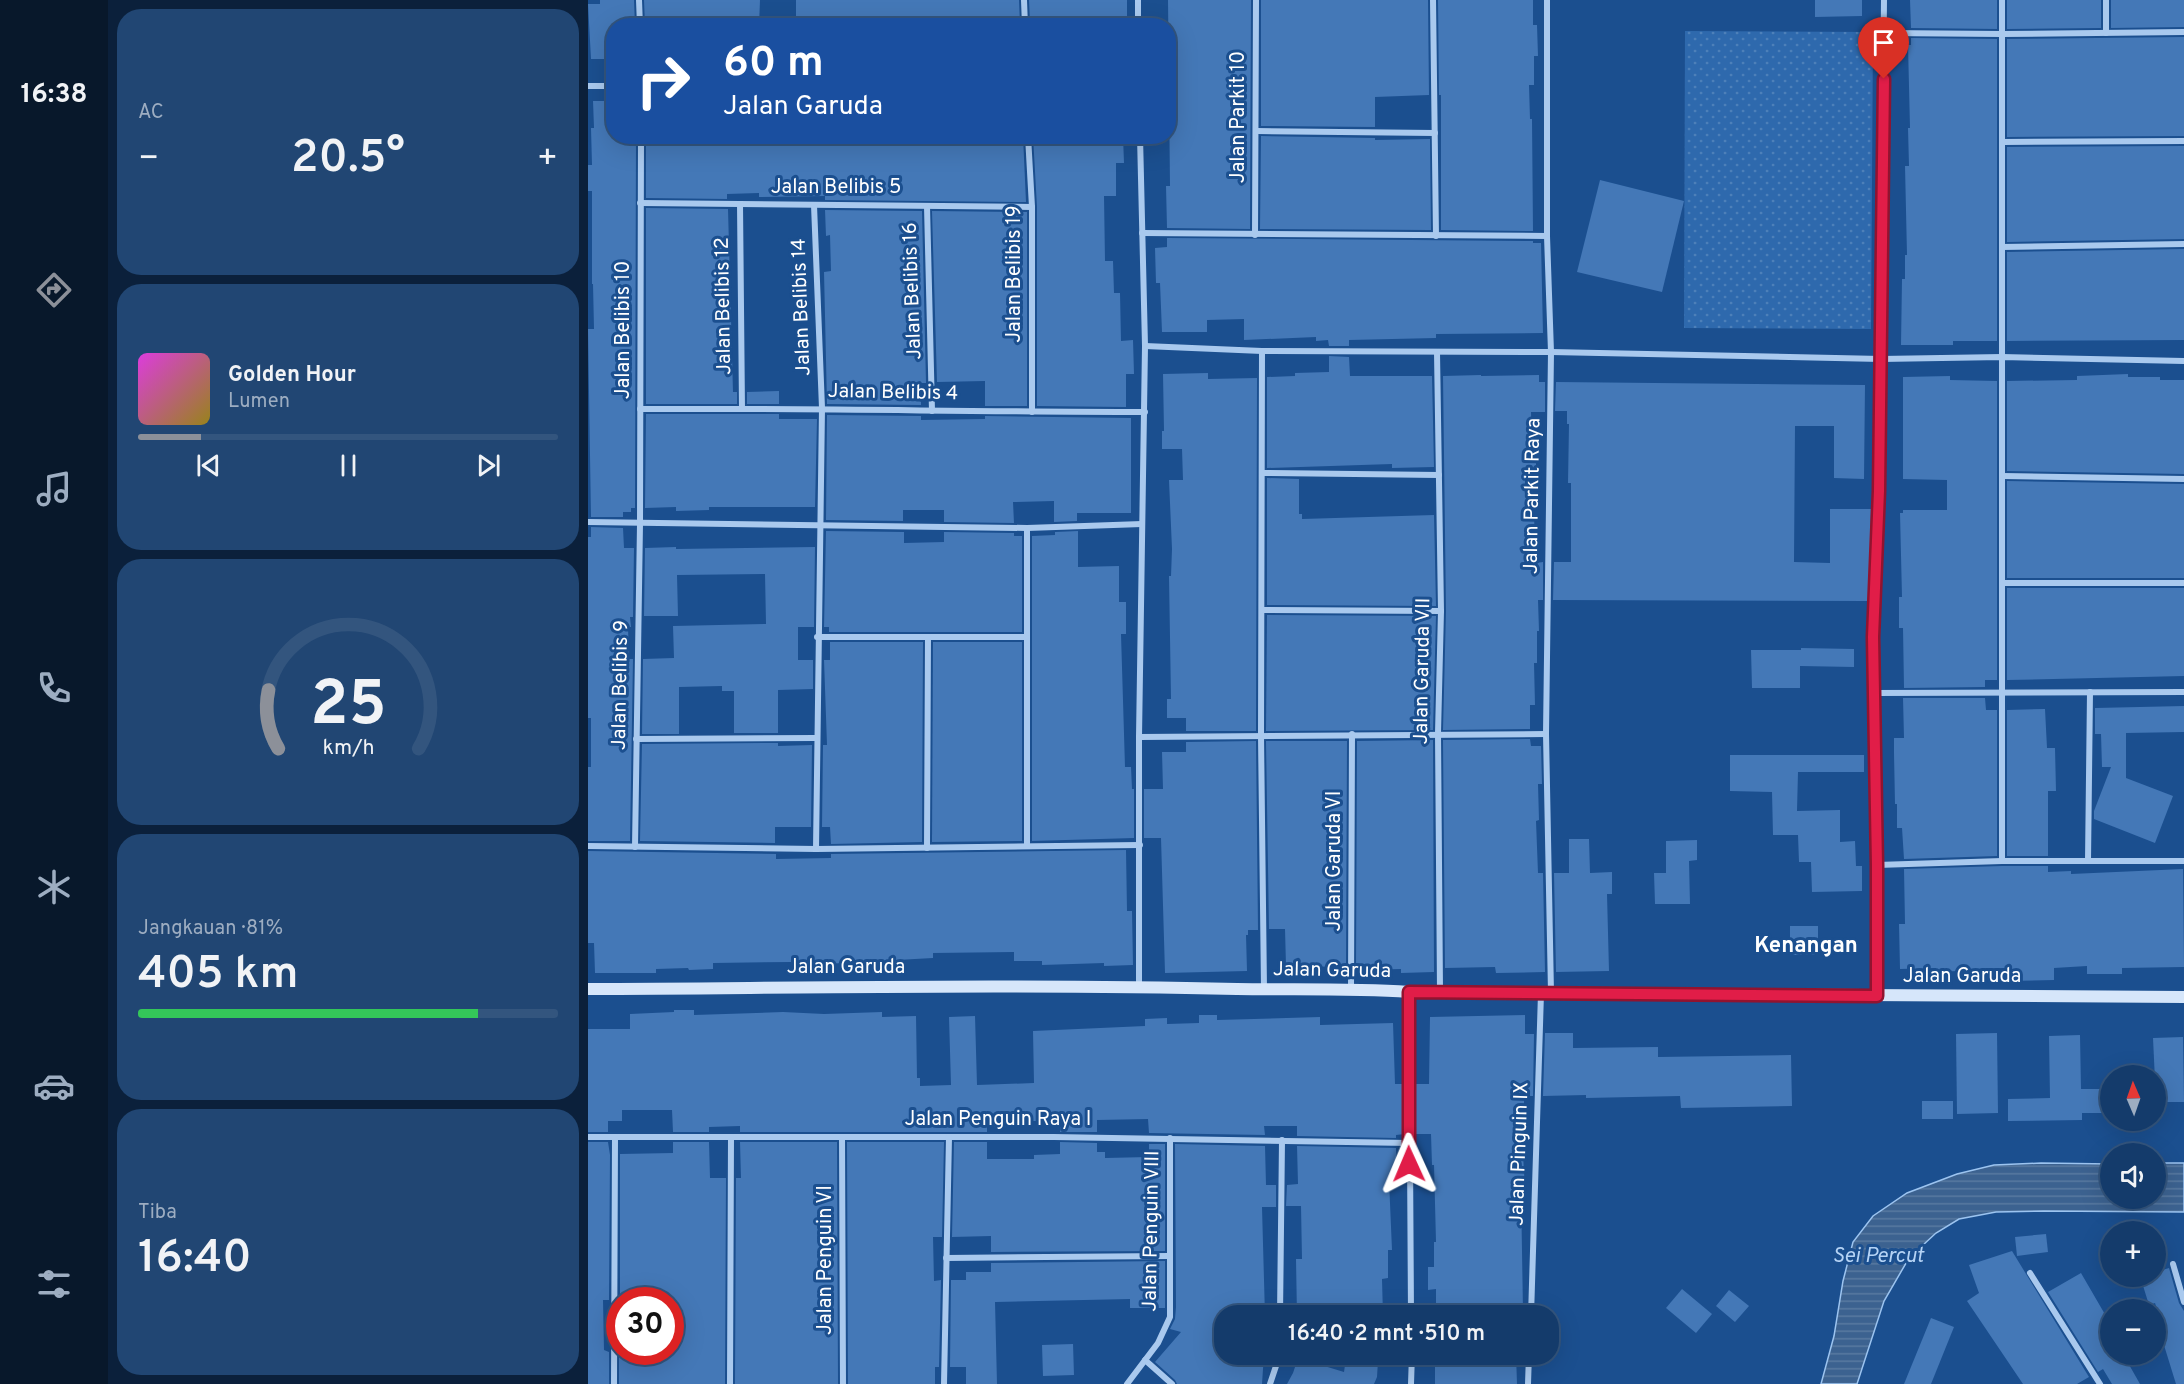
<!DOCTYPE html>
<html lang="id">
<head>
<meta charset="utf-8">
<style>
  body { margin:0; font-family:Overpass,sans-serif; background:#214673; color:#f1f3f6; height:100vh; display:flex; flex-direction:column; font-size:22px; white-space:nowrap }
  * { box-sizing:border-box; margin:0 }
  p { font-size:20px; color:#9dadc1 }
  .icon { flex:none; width:33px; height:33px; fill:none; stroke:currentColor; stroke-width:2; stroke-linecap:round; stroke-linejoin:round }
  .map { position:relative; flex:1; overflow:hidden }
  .drawer { display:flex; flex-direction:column; gap:9px; padding:9px; background:#0b203b; width:480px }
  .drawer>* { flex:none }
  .banner { position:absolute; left:18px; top:18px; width:570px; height:126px; border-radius:24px; box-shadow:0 6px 24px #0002,0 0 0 2px #33557e; background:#1a4fa0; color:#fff; overflow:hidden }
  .needle { width:39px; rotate:358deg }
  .fabs { position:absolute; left:1512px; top:1065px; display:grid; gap:12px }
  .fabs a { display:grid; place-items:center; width:66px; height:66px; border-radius:50%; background:#143b6b; box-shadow:0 6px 24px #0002,0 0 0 2px #33557e; font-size:30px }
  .speed { position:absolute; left:18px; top:1287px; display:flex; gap:12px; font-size:30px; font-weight:700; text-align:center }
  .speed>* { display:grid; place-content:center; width:78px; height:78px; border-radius:50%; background:#143b6b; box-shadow:0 6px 24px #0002,0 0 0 2px #33557e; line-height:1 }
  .speed .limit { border:9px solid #d22; background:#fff; color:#111 }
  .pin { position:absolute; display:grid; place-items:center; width:51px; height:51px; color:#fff; margin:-62px -26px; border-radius:50% 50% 50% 0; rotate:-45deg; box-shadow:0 0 6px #0007 }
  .pin .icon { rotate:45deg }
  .me { position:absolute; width:66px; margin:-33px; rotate:359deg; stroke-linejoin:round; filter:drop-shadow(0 0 4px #0008) }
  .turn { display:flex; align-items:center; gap:21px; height:126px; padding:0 18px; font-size:27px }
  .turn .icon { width:78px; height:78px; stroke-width:2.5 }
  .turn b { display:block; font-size:42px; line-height:51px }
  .big { font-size:45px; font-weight:600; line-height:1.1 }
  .drawer .tile { flex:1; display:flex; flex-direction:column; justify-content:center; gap:9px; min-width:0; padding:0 21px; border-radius:24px; background:#214673 }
  .drawer .dial { align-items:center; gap:0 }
  .dial svg { height:156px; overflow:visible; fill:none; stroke:#33557e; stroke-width:7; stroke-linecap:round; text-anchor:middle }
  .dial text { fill:#f1f3f6; stroke:none }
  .song { display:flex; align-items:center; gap:18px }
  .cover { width:72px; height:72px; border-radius:9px; background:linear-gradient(135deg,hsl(300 70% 55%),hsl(50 70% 35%)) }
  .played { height:6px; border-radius:3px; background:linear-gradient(90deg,#8c9099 15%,#33557e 15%) }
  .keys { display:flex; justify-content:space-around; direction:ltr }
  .heat { display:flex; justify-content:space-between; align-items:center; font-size:33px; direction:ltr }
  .charge { height:9px; border-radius:4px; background:linear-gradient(90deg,#34c759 81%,#33557e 0) }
  .trip { position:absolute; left:626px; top:1305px; width:345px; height:60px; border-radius:24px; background:#143b6b; box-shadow:0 6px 24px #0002,0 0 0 2px #33557e; font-weight:600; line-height:60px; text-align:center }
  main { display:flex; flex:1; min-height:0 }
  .tabs { display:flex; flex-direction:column; width:108px; justify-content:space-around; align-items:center; background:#08182b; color:#9dadc1 }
  .tabs .icon { width:42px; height:42px }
  .tabs .on { color:#8c9099 }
  .tabs b { font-size:27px; color:#f1f3f6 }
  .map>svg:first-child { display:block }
  .grass { fill:url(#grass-dots) }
  .water { fill:url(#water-rules); stroke:#9cc4f0; stroke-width:1.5 }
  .building { fill:#4478b7 }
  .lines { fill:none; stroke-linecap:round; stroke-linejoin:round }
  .street { stroke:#a9c9ee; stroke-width:6 }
  .secondary { stroke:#d6e6fa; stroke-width:12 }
  .route-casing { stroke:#92132f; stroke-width:15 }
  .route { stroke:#e11d48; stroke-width:10 }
  .labels { text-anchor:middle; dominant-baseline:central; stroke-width:6; stroke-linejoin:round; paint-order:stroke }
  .street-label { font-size:20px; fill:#fff; stroke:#1b4f8f }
  .water-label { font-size:21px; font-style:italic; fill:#b5d3f5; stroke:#1b4f8f }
  .quarter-label { font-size:22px; font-weight:bold; fill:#fff; stroke:#1b4f8f }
</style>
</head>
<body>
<main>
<nav class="tabs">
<b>16:38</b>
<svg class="icon on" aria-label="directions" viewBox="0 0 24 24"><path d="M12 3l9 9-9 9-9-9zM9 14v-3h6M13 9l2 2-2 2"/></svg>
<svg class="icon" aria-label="music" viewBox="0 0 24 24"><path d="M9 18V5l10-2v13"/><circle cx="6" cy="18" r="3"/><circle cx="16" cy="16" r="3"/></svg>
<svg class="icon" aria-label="phone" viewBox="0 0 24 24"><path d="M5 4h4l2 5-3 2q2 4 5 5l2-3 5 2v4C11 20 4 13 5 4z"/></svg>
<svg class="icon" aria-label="climate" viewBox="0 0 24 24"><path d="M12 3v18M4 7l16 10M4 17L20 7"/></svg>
<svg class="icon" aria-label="car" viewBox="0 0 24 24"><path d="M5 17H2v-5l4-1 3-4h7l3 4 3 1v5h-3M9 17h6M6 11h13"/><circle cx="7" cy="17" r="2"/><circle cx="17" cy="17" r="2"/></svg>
<svg class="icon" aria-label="filters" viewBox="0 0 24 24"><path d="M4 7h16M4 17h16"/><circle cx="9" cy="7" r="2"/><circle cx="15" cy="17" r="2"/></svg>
</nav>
<section class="drawer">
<div class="tile"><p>AC</p>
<div class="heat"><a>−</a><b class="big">20.5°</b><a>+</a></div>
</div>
<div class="tile">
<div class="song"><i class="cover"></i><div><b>Golden Hour</b><p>Lumen</p></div></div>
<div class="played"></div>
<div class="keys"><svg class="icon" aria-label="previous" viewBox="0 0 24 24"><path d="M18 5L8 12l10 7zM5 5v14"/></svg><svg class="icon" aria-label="pause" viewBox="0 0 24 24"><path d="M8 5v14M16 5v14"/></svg><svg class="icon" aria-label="next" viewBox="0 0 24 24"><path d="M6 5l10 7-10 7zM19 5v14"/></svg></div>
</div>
<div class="tile dial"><svg viewBox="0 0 100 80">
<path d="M14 69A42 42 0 1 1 86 69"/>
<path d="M14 69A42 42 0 0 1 9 39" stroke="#8c9099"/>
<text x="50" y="56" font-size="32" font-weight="700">25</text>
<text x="50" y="72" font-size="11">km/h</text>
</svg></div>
<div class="tile"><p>Jangkauan · 81%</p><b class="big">405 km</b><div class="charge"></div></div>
<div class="tile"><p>Tiba</p><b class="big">16:40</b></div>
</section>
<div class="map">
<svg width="1596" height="1384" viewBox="0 0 1596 1384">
  <defs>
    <pattern id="grass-dots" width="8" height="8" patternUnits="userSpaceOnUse" patternTransform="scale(1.5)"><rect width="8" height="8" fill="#2e69ad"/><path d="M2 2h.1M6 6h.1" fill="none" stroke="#4d80b9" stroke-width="1.8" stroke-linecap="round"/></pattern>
    <pattern id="water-rules" width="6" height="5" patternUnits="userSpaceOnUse" patternTransform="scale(1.5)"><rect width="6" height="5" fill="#3c6290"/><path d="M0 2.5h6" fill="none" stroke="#597aa1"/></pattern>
  </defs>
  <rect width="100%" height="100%" fill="#1b4f8f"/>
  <path class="grass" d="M1097,31l188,1 -2,297 -187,-1z"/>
  <path class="water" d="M1453,1163l69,1v34h46v-35h28v49l-140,-1 -48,1 -37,7 -23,14 -27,25 -25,43 -27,83h-36l13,-48 9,-55 10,-39 20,-26 34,-23 50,-19 37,-9z"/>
  <g class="building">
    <path d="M12,0h34l1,26h-21v33h-23l-3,-55h12z"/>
    <path d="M56,0h116l-1,26h-114z"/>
    <path d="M208,0h223l1,24 -4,2h-169v-10l-51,1z"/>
    <path d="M441,0h98v26h-40v-3l-57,1z"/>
    <path d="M580,0h83l-1,229 -83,-1 -1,-42h4z"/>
    <path d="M673,0h167l1,95 -54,2v30l-114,-1z"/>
    <path d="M850,0h95v25h4l1,31h-4v29h-5l1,34h2l1,112 -92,-1v-135h-2z"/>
    <path d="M1227,0h47v16l-47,1z"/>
    <path d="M1322,0h87v29l-86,-1z"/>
    <path d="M1419,0h94v28l-94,1z"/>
    <path d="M1523,0h73v27l-73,1z"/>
    <path d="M1596,37v99l-177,1v-98z"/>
    <path d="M1323,38l86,1v302h-44v4h-52l1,-66h3v-24h2l-2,-89h4l-1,-38h2l-2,-83h3z"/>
    <path d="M5,101h21v35h22l-1,372h-4v4h-8v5h-32l-3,-188h6l-1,-45h-1v-93h-4v-26h4l-1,-37h3z"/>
    <path d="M58,136h377l3,66 -201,-2v-4l-66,1v-4l-32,1v5l-81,-1z"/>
    <path d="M445,136h90l1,27h-8v33h-12l1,65h8l1,32h6l1,48 12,-1 1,34h-8v33l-89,-1v-199z"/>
    <path d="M673,136l114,2v2l55,-1 1,91 -171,-1z"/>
    <path d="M1596,146v93l-177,3v-95z"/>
    <path d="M1012,180l84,21 -22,91 -85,-20z"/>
    <path d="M58,208l82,1 5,183h4v12h-91z"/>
    <path d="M237,210l97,1 4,172h-5v22l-94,-1 -3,-132 7,-1 -1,-36 -4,1z"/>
    <path d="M344,211l95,1v194h-42v-25l-48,1z"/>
    <path d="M579,238l366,3v2h8l2,90 -107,1v4l-87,2v6h-20l-1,-6 -12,1v-4l-72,3v-21l-37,1v12h-45l-2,-49h-4l-1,-35 12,-1z"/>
    <path d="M1596,249v91l-177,1v-89z"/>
    <path d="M741,356l20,1 1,19h82l2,91 -42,1v-4l-125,4v-91l28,-1v-3l34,-1z"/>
    <path d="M620,373v6l49,-1 -1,353h-70v-13h-19v-19h4l-2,-123h2l1,-27 -3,-69h14l-1,-31h-20v-18h2l-1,-57z"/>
    <path d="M1540,374v3h32v3h24v94l-177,-3v-90l70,-1v-4z"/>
    <path d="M893,375v1l58,-1v7h6v30h-14l1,40h4v18h-4l4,93 7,-1v38h-5l1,31h-2v32h-3l1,42h-5v24l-87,1 3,-119 -3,-235z"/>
    <path d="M1362,376v4l47,1v299h-12v7l-81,1 -1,-60h-4v-31h3l-2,-84h3v-3h44v-30l-44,-1v-102z"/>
    <path d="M968,382l309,3 -1,94 -30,-1v-52h-39l-1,136 36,1v-54h41l-2,92 -316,-1 1,-38h17v-79h-3l1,-59h-2v-13h-12z"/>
    <path d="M191,391v13h-32v-12z"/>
    <path d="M58,414h133v5h38l-2,88h-106v3l-33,1v-4l-31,1z"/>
    <path d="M239,415l94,1v4l64,-1v-3l146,2v95h-54v8l-23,1v-21l-41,1 1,21 -70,-1v-12h-41v11l-77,-1z"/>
    <path d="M679,478l32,1v35h3v5l132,-4 2,91 -169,-1z"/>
    <path d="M1419,481l177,3v94h-177z"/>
    <path d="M3,527l32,1 1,20h10l-1,69h-3l1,10h-3l1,32h4l-3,182h-42v-74h3v-49h-3v-181h3z"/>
    <path d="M238,531l78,1v11l40,-1v-10l70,1v3h8v96h-193v-5h-5z"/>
    <path d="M490,531v36l41,-1v36h7v32h-5l4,133h6l1,22h2v49l-102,3v-305l23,-1v-3z"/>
    <path d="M88,547v2l139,-2 -1,80h-16v33h15v29l-35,1v43h-44v-42h-12v-5l-43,1v47h-37l1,-75 31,-1 -1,-32 93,-2 -1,-50 -88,1 1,41h-34l1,-68z"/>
    <path d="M1419,588h177v88l-177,4z"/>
    <path d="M679,615l169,1 -3,114 -167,1z"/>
    <path d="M242,642h93l-1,200 -91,2 -1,-17h-8l1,-82h4l-3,-85h6z"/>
    <path d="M345,642h89v199l-90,1z"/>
    <path d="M1213,648l53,1v18l-54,-1v22h-48l-1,-38h50z"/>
    <path d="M1315,698h82l1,12h11v146l-93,3 -2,-31h-5v-24h-2l-1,-51v-15h10z"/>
    <path d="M1596,706v26l-58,1v45l47,18 -18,47 -61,-24v-8l17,-44h-9l-1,-33h-6v-26z"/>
    <path d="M1457,709l2,39h8l1,43h-8v65h-41v-146z"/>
    <path d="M942,739l1,7h10l1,38h-4l1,36 -3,1 2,52h5l2,99 -49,1 -1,-6 -50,1 -2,-228z"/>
    <path d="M845,740l1,232 -33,1v-4l-38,1v-3h-7l1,-226z"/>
    <path d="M668,741l2,189h-10v5h-2l1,36 -82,2 -4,-135h-17v-49h19l-1,-37h24v-10z"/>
    <path d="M678,741h81l-1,226 -60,-1 -1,-37h-16z"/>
    <path d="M190,743v3l34,-1 -1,82h-36v16l-135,-2 2,-97z"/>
    <path d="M1142,755h134v17h-66l-1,39 43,-1v32l15,-1 1,25h6v25l-50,1 -1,-30h-12l-1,-27h-25l-1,-43 -42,-1z"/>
    <path d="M981,839h20l1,34 22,-1v22h-5l2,77 -53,1 -2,-99h15z"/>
    <path d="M1109,840v20l-8,1 1,43h-35l-1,-31h12v-32z"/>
    <path d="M538,850l1,61h5l1,54 -29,1v-3l-62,2v-4h-28v-9l-81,1v5l-108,6 -34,1v-3l-78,1v6l-24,1 -1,-2 -32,1v4h-61l-1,-30h-6v-92l188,3v5l55,-1v-4z"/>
    <path d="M1414,866h46v6l23,-1v3l112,-5 1,98 -62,1v6h-35v-8l-33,2v12l-48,1v-13l-48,1v2l-22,1v-4l-36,1 -1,-45h6l-1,-55z"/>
    <rect x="1202" y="926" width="28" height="29"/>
    <path d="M86,1010h20v5l89,-3 41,2 58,-2v5l34,-1 1,62h3v8l31,-1 -2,-68 26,-1 2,69 57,-2 -1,-52 112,-5v-7l22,-1v6l32,-1v-8h18v5l103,-3v8l73,-2 2,61h9l1,50 -9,1v3l-99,-2v-10h-33l1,9 -116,-2 -1,-14 -51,1v12h-37v-9h-8v-2h-33v5l-32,1v5h-247v-6l-31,1v5h-36l-1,-22h-50v11h-14v11h-20v-103h42v-15l44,-2z"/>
    <path d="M937,1015v19h9l-1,62h-9v22h-3l4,72h-4l2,121h-87v-22l-8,1v-23h6v-25h2l-2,-77h-2l-1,-31h-16v-50h14l1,-67z"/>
    <path d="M957,1033h28v15l85,-1v10l133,-2 1,51 -111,2 -1,-12 -94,2v-3l-43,1z"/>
    <path d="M1409,1033l1,80 -41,1 -1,-80z"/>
    <path d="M1492,1035l1,54h29v24h-28v7l-74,1v-22l42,-1 -1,-62z"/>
    <path d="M1595,1037l1,65h-28l-3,-64z"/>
    <rect x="1334" y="1101" width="31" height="18"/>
    <path d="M0,1142h20l2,13 -1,145h-6l1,50 5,2v32h-21z"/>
    <path d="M85,1142h36l1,36h16l-1,206h-106v-32h51v-54l-50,1v-145l53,-1z"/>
    <path d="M152,1142h97l1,242h-103l1,-206h5z"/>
    <path d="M259,1142h97l-2,95h-9l1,44 7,-1 -2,87h-4v17h-87z"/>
    <path d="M366,1142h33v17h47v-4l26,-1v-12l37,1v9h8v6l44,-1v-13h16v107l-174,1v-16l-39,1z"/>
    <path d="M587,1144l90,2 1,39h10v22h-14l3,109h-41v38h40l-2,30h-85l-2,-4 -20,-18 26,-30 -11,-3 5,-10 1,-12z"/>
    <path d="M709,1146l99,2 1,32h-8l3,70h-4v28l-6,1 1,37h-86l-1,-57h6l-1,-53h-15l1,-21 11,-1z"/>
    <path d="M1458,1234l2,18 -31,4 -2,-19z"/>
    <path d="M1424,1251l77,126 -12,7h-54l-56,-83 12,-8 -10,-28z"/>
    <path d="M577,1261v47h-35v-9l-135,3 2,82h-31v-17h-16l1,-87h15v-8h25v-9z"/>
    <path d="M1581,1268l10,35 5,8v73h-8l-13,-42 4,-1 -12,-38 -6,2 -9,-29h16v-4z"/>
    <path d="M1493,1273l29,50v31h13l17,30h-28l-9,-15 -5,3 -50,-80z"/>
    <path d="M1094,1289l30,25 -16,19 -30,-25z"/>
    <path d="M1141,1290l20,16 -14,16 -19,-16z"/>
    <path d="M1343,1318l23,9 -23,57h-27z"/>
    <path d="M485,1344l1,31 -31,1 -1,-31z"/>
    <path d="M847,1354h81l1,30h-82z"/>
    <path d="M710,1358l46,14 2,-14 32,3 -1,16 -3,7h-87l6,-11z"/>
  </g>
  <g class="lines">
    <g class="street">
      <path d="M51,0l1,26"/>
      <path d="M436,0l1,26"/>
      <path d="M550,0v26"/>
      <path d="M845,0l3,236"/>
      <path d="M959,0v236l4,116 -5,382 5,259"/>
      <path d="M1414,0v861"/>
      <path d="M1518,0v33"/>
      <path d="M1296,33l118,1 182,-2"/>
      <path d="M0,86h26"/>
      <path d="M669,131l178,2"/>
      <path d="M440,136l4,71v205"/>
      <path d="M1414,142l182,-1"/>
      <path d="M52,203l392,4"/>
      <path d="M152,204l2,205"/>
      <path d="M226,205l8,203 -6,441"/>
      <path d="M339,206l5,205"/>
      <path d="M554,233l405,3"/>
      <path d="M667,235l1,-235"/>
      <path d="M1414,247l182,-3"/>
      <path d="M557,346l117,5 289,1 330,7 121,-2 182,4"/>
      <path d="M674,351l-1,384 3,254"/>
      <path d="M849,352l4,259 -3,122 2,258"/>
      <path d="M52,409c168,-1 336,3 505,3"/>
      <path d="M674,473l177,2"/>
      <path d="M1415,476l181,3"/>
      <path d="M0,522l439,6 115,-4"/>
      <path d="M439,528v318"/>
      <path d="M1415,583h181"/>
      <path d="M674,610l179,1"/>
      <path d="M229,637h209"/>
      <path d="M1286,693l310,-1"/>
      <path d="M551,737l407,-3"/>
      <path d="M48,739l180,-1"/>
      <path d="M0,846l228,3 324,-4"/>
      <path d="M47,847l5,-323 1,-388"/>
      <path d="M339,848l1,-211"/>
      <path d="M1500,861l2,-169"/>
      <path d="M1289,865l125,-4h182"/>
      <path d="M551,987v-250l6,-391 -5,-210"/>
      <path d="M763,988l1,-254"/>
      <path d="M821,992l2,324"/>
      <path d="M1289,995v-130l-4,-228 6,-146 5,-491"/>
      <path d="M0,1137h466l355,6"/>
      <path d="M254,1137l1,247"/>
      <path d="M358,1258l223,-2"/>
      <path d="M1585,1264l11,38"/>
      <path d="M1442,1273l70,111"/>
      <path d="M692,1316l2,-176"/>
      <path d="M943,1316l10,-323"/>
      <path d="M557,1360l27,24"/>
      <path d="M26,1384l1,-247"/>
      <path d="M142,1384l1,-247"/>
      <path d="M356,1384l5,-247"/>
      <path d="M539,1384l31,-41 12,-26v-179"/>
      <path d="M682,1384l10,-30"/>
      <path d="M823,1384l1,-30"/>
      <path d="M940,1384l1,-30"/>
    </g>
    <path class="secondary" d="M0,989c216,-1 432,-5 649,0 57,1 114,-1 172,3l775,5"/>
  </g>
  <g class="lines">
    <g class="route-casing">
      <path id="route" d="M821,1164v-172l468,4v-131l-4,-228 6,-146 5,-412"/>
    </g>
    <use href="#route" class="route"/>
  </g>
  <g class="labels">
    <g class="street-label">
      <text transform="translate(651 117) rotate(-90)">Jalan Parkit 10</text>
      <text x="248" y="188">Jalan Belibis 5</text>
      <text transform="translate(427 274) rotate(-90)">Jalan Belibis 19</text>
      <text transform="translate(325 291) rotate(-92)">Jalan Belibis 16</text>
      <text transform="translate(136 306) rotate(-91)">Jalan Belibis 12</text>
      <text transform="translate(214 307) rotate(-92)">Jalan Belibis 14</text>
      <text transform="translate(36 330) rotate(-90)">Jalan Belibis 10</text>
      <text transform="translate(305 393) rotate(1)">Jalan Belibis 4</text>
      <text transform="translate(945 496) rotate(-89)">Jalan Parkit Raya</text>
      <text transform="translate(835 671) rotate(-89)">Jalan Garuda VII</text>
      <text transform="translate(33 685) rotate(-89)">Jalan Belibis 9</text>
      <text transform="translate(747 861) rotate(-90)">Jalan Garuda VI</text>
      <text x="258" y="968">Jalan Garuda</text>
      <text transform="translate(744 971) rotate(1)">Jalan Garuda</text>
      <text x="1374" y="977">Jalan Garuda</text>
      <text x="410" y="1120">Jalan Penguin Raya I</text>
      <text transform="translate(932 1154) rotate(-88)">Jalan Pinguin IX</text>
      <text transform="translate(564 1231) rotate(-89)">Jalan Penguin VIII</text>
      <text transform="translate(238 1260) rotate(-90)">Jalan Penguin VI</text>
    </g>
    <g class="water-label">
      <text x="1290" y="1256">Sei Percut</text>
    </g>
    <g class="quarter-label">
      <text x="1218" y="946">Kenangan</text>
    </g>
  </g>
</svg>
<div class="fabs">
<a><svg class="needle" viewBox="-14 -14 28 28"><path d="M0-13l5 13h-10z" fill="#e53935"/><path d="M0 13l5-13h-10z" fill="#9dadc1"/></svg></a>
<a><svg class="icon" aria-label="sound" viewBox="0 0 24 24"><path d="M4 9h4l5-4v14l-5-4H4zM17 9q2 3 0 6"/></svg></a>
<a>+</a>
<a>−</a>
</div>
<div class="speed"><div class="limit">30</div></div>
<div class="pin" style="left:1296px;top:79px;background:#d93025"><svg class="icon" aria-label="arrive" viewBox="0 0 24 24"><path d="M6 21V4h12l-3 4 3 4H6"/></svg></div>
<svg class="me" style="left:821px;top:1164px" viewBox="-20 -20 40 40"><path d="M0-17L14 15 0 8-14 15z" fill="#e11d48" stroke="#fff" stroke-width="4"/></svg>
<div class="trip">16:40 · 2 mnt · 510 m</div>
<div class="banner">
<div class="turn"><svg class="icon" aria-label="right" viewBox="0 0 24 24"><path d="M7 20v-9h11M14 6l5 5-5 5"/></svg><div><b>60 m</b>Jalan Garuda</div></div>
</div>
</div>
</main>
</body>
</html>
